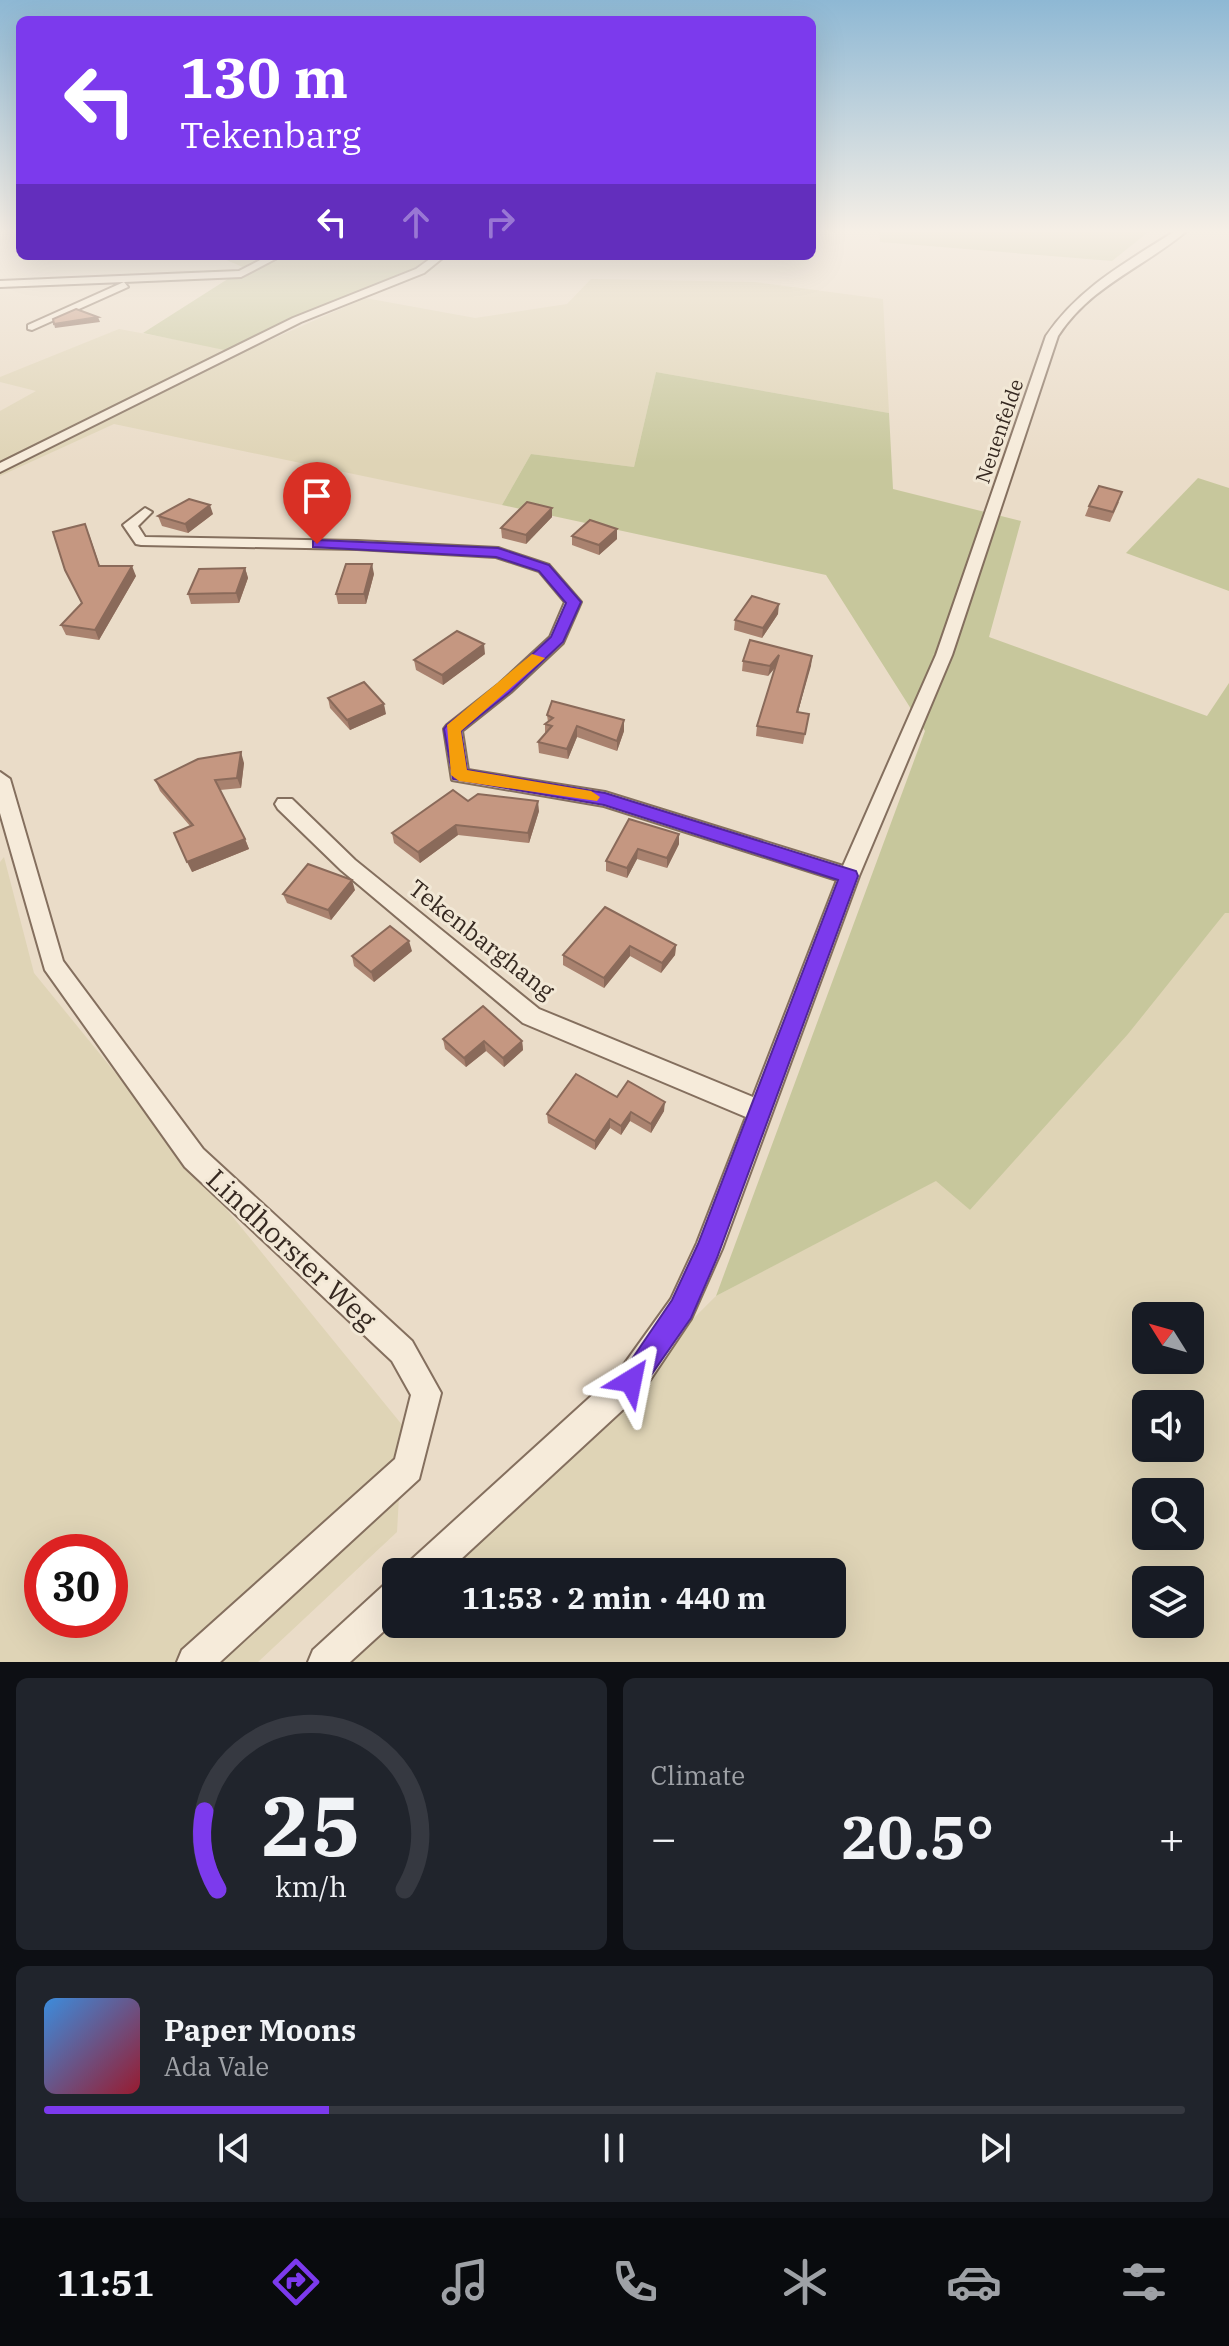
<!DOCTYPE html>
<html lang="en">
<head>
<meta charset="utf-8">
<style>
  body { margin:0; font-family:"IBM Plex Serif",serif; background:#20242c; color:#f1f3f6; height:100vh; display:flex; flex-direction:column; font-size:30px; white-space:nowrap }
  * { box-sizing:border-box; margin:0 }
  p { font-size:26px; color:#9ea1a6 }
  .icon { flex:none; width:44px; height:44px; fill:none; stroke:currentColor; stroke-width:2; stroke-linecap:round; stroke-linejoin:round }
  .map { position:relative; height:1662px; overflow:hidden }
  .side { display:flex; flex-direction:column; gap:16px; padding:16px; background:#0d0f14; flex:1 }
  .side>* { flex:none }
  .banner { position:absolute; left:16px; top:16px; width:800px; height:244px; border-radius:12px; box-shadow:0 8px 32px #0002; background:#7c3aed; color:#fff; overflow:hidden }
  .needle { width:52px; rotate:307deg }
  .buttons { position:absolute; left:1132px; top:1302px; display:grid; gap:16px }
  .buttons a { display:grid; place-items:center; width:72px; height:72px; border-radius:12px; background:#171b24; box-shadow:0 8px 32px #0002; font-size:40px }
  .speed { position:absolute; left:24px; top:1534px; display:flex; gap:16px; font-size:40px; font-weight:700; text-align:center }
  .speed>* { display:grid; place-content:center; width:104px; height:104px; border-radius:50%; background:#171b24; box-shadow:0 8px 32px #0002; line-height:1 }
  .speed .limit { border:12px solid #d22; background:#fff; color:#111 }
  .pin { position:absolute; display:grid; place-items:center; width:68px; height:68px; color:#fff; margin:-82px -34px; border-radius:50% 50% 50% 0; rotate:-45deg; box-shadow:0 0 8px #0007 }
  .pin .icon { rotate:45deg }
  .me { position:absolute; width:88px; margin:-44px; rotate:35deg; stroke-linejoin:round; filter:drop-shadow(0 0 6px #0008) }
  .turn { display:flex; align-items:center; gap:28px; height:168px; padding:0 32px; font-size:36px }
  .turn .icon { width:104px; height:104px; stroke-width:2.5 }
  .turn b { display:block; font-size:56px; line-height:68px }
  .lanes { display:flex; align-items:center; height:76px; padding:0 32px; background:#0003; justify-content:center; gap:40px; direction:ltr }
  .lanes .off { opacity:.35 }
  .big { font-size:60px; font-weight:700; line-height:1.1 }
  .side .tile { flex:1; display:flex; flex-direction:column; justify-content:center; gap:12px; min-width:0; padding:0 28px; border-radius:12px; background:#20242c }
  .side .dial { align-items:center; gap:0 }
  .dial svg { height:208px; overflow:visible; fill:none; stroke:#363941; stroke-width:7; stroke-linecap:round; text-anchor:middle }
  .dial text { fill:#f1f3f6; stroke:none }
  .song { display:flex; align-items:center; gap:24px }
  .cover { width:96px; height:96px; border-radius:12px; background:linear-gradient(135deg,hsl(210 70% 55%),hsl(350 70% 35%)) }
  .played { height:8px; border-radius:4px; background:linear-gradient(90deg,#7c3aed 25%,#363941 25%) }
  .keys { display:flex; justify-content:space-around; direction:ltr }
  .heat { display:flex; justify-content:space-between; align-items:center; font-size:44px; direction:ltr }
  .side .tiles { flex:1; display:grid; gap:16px; grid-template-columns:1fr 1fr }
  .tile:last-child { grid-column:span 2 }
  .trip { position:absolute; left:382px; top:1558px; width:464px; height:80px; border-radius:12px; background:#171b24; box-shadow:0 8px 32px #0002; font-weight:700; line-height:80px; text-align:center }
  .menu { display:flex; height:128px; justify-content:space-around; align-items:center; background:#090b0e; color:#9ea1a6 }
  .menu .icon { width:56px; height:56px }
  .menu .selected { color:#7c3aed }
  .menu b { font-size:36px; color:#f1f3f6 }
  .map>svg:first-child { display:block }
  .farmland { fill:#dfd4b6; fill-rule:evenodd }
  .green { fill:#c7c79c }
  .lines { fill:none; stroke-linecap:round; stroke-linejoin:round }
  .minor-casing { stroke:#846f5e; stroke-width:4 }
  .minor { fill:#f6ebda; fill-rule:evenodd }
  .wall { fill:#a9826f }
  .shaded-wall { fill:#8a6a5a }
  .building { fill:#c59781; stroke:#8a6a5a; stroke-width:2 }
  .route { fill:#7c3aed; stroke:#51269a; stroke-width:2 }
  .slow { fill:#f59e0b }
  .labels { text-anchor:middle; dominant-baseline:central; stroke-width:6; stroke-linejoin:round; paint-order:stroke }
  .far-street-label { font-size:20px; fill:#362921; stroke:#f2e8d6 }
  .street-label { font-size:24px; fill:#362921; stroke:#f2e8d6 }
  .near-street-label { font-size:28px; fill:#362921; stroke:#f2e8d6 }
</style>
</head>
<body>
<div class="map">
<svg width="1229" height="1662" viewBox="0 0 1229 1662">
  <rect width="100%" height="100%" fill="#eadcc8"/>
  <g class="farmland">
    <path d="M591,279l164,3 128,17 6,114 -233,-41 -22,95 -103,-13 -29,51 -388,-81 -114,52v-65l36,-20 -36,-9v-5l119,-48 124,23 122,-54 110,20 92,-14z"/>
    <path d="M4,857l30,116 369,453 -6,106 -139,130h-258v-800zM42,1552h68v68h-68z"/>
    <path d="M1225,912l4,1v749h-882l49,-48v10h436v-52h-393l277,-276 221,-116 33,30zM1146,1316h44v44h-44zM1146,1404h44v44h-44zM1146,1492h44v44h-44zM1146,1580h44v44h-44z"/>
  </g>
  <g class="green">
    <path d="M879,229h273l-40,32 -232,-19z"/>
    <path d="M227,256h204l-18,13 -114,47 -70,35 -86,-18 102,-65 -21,-9z"/>
    <path d="M656,372l233,41 4,76 128,32 -32,116 218,79 22,-33v230h-4l-97,121 -158,176 -34,-29 -220,115 209,-565 -99,-156 -324,-70 29,-51 103,13z"/>
    <path d="M1198,478l31,10v103l-103,-38z"/>
  </g>
  <g class="lines">
    <g class="minor-casing">
      <g id="minor">
        <path d="M1178,229h11c-44,38 -98,56 -131,107l-106,319 -93,221 -137,373 -31,70 -49,73 -195,180h-41l5,-12 209,-190 51,-71 26,-56 49,-126 -223,-94 -182,-153 -63,-61 -3,-5 3,-5h14l63,61 184,149 214,88 84,-217 -233,-74 -152,-26 -8,-51 3,-4 52,-41 51,-47 15,-35 -26,-31 -43,-14 -139,-8 -216,-4 -5,-1 -13,-19 22,-17 7,4 -14,14 7,11 212,4 141,7 51,17 32,37 -18,41 -52,49 -49,39 6,39 137,22 238,74 93,-211 110,-319c34,-50 83,-75 132,-107z"/>
        <path d="M268,256h13l-40,21 -117,5 4,5 -96,43 -4,-1v-4l96,-43 -124,5v-6l239,-10z"/>
        <path d="M434,256h11l-21,17 -123,49 -301,150v-9l293,-145 123,-49z"/>
        <path d="M0,772l10,7 53,182 140,188 209,192 29,52 -22,86 -199,183h-43l5,-12 213,-191 16,-64 -19,-34 -207,-194 -140,-197 -45,-157z"/>
        <path d="M396,1580v40l-46,42h-42l5,-12 71,-65z"/>
      </g>
    </g>
    <use href="#minor" class="minor"/>
  </g>
  <g class="wall">
    <path d="M1119,502l-9,20 -25,-6 4,-10z"/>
    <path d="M552,508v9l-26,27 -24,-6 -1,-10z"/>
    <path d="M213,514l-25,19 -26,-7 -4,-10z"/>
    <path d="M617,529v10l-18,16 -27,-10v-9z"/>
    <path d="M89,534l11,32 36,10 -37,64 -33,-5 -5,-10 21,-21 -17,-34z"/>
    <path d="M245,568l3,10 -9,25 -48,1 -3,-10z"/>
    <path d="M374,574l-8,30h-28l-2,-10z"/>
    <path d="M778,614l-16,24 -28,-8 1,-10z"/>
    <path d="M485,654l-42,31 -27,-15 -2,-10z"/>
    <path d="M812,656l-14,56 11,2 -6,30 -47,-8 1,-10 18,-58 -7,8 -26,-5 1,-10z"/>
    <path d="M328,698l58,16 -36,16 -20,-22z"/>
    <path d="M547,715l77,16 -7,20 -40,-14 -9,22 -29,-6 -1,-11 7,-8v-10l3,-2z"/>
    <path d="M244,763l-3,25 -21,2 25,49 4,10 -57,23 -2,-46 -30,-35 -5,-11z"/>
    <path d="M539,811l-10,32 -71,-8 -38,28 -26,-20 -2,-10z"/>
    <path d="M629,819l50,25 -12,24 -30,-9 -10,19 -21,-7v-10z"/>
    <path d="M355,890l-24,30 -44,-17 -4,-9z"/>
    <path d="M605,907l71,38 -1,10 -14,18 -31,-17 -26,32 -41,-23v-10z"/>
    <path d="M412,951l-38,31 -20,-16 -2,-10z"/>
    <path d="M443,1039l79,2 1,9 -19,17 -18,-16 -20,16 -21,-18z"/>
    <path d="M617,1097l47,14 -13,22 -21,-12 -9,14 -11,-7 -15,22 -47,-27 -1,-9z"/>
  </g>
  <g class="shaded-wall">
    <path d="M98,317l2,5 -45,6 -1,-4z"/>
    <path d="M210,505l3,9 -25,19 -3,-9z"/>
    <path d="M552,508v9l-26,27v-9z"/>
    <path d="M617,529v10l-18,16v-10z"/>
    <path d="M372,564l2,10 -8,30 -2,-10z"/>
    <path d="M132,566l4,10 -37,64 -4,-10z"/>
    <path d="M245,568l3,10 -9,25 -3,-10z"/>
    <path d="M779,604l-1,10 -16,24 1,-10z"/>
    <path d="M484,644l1,10 -42,31 -1,-10z"/>
    <path d="M779,655l-2,10 -9,11 2,-10z"/>
    <path d="M812,656l-1,10 -16,56 2,-10z"/>
    <path d="M384,704l2,10 -36,16 -3,-10z"/>
    <path d="M624,720v11l-7,20v-10z"/>
    <path d="M577,726v11l-9,22 -1,-10z"/>
    <path d="M241,752l3,11 -3,25 -4,-10z"/>
    <path d="M538,801l1,10 -10,32 -1,-10z"/>
    <path d="M456,825l2,10 -38,28 -2,-11z"/>
    <path d="M679,834v10l-12,24v-10z"/>
    <path d="M245,839l4,10 -57,23 -5,-10z"/>
    <path d="M638,849l-1,10 -10,19v-10z"/>
    <path d="M352,880l3,10 -24,30 -3,-10z"/>
    <path d="M409,941l3,10 -38,31 -3,-10z"/>
    <path d="M676,945l-1,10 -14,18 1,-10z"/>
    <path d="M630,946v10l-26,32v-10z"/>
    <path d="M484,1041l2,10 -20,16 -2,-9z"/>
    <path d="M522,1041l1,9 -19,17 -1,-9z"/>
    <path d="M665,1102l-1,9 -13,22v-9z"/>
    <path d="M631,1112l-1,9 -9,14v-9z"/>
    <path d="M610,1119v9l-15,22v-9z"/>
  </g>
  <g class="building">
    <path d="M76,309l22,8 -44,7 -1,-5z"/>
    <path d="M1099,486l23,6 -9,20 -24,-6z"/>
    <path d="M189,499l21,6 -25,19 -27,-8z"/>
    <path d="M527,502l25,6 -26,27 -25,-7z"/>
    <path d="M590,520l27,9 -18,16 -27,-9z"/>
    <path d="M85,524l14,42h33l-37,64 -34,-5 21,-22 -17,-33 -12,-38z"/>
    <path d="M346,564h26l-8,30h-28z"/>
    <path d="M245,568l-9,25 -48,1 11,-25z"/>
    <path d="M752,596l27,8 -16,24 -28,-8z"/>
    <path d="M457,631l27,13 -42,31 -28,-15z"/>
    <path d="M750,640l62,16 -15,56 12,2 -4,20 -48,-8 22,-71 -9,11 -27,-5z"/>
    <path d="M364,682l20,22 -37,16 -19,-22z"/>
    <path d="M552,701l72,19 -7,21 -40,-15 -10,23 -29,-7 14,-16 -7,-2 8,-6 -6,-3z"/>
    <path d="M241,752l-4,26 -22,2 30,59 -58,23 -13,-29 19,-8 -38,-45 43,-21z"/>
    <path d="M453,790l15,11 10,-7 60,7 -10,32 -72,-8 -38,27 -26,-19z"/>
    <path d="M629,819l50,15 -12,24 -29,-9 -11,19 -21,-7z"/>
    <path d="M308,864l44,16 -24,30 -45,-16z"/>
    <path d="M605,907l71,38 -14,18 -32,-17 -26,32 -41,-23z"/>
    <path d="M390,926l19,15 -38,31 -19,-16z"/>
    <path d="M483,1006l39,35 -19,17 -19,-17 -20,17 -21,-19z"/>
    <path d="M576,1074l41,23 11,-16 37,21 -14,22 -20,-12 -10,14 -11,-7 -15,22 -48,-27z"/>
  </g>
  <linearGradient id="sky" x2="0" y2="1"><stop stop-color="#8eb8d4"/><stop offset="0.5" stop-color="#f6efe6"/><stop offset="1" stop-color="#f6efe6" stop-opacity="0"/></linearGradient>
  <rect width="1229" height="462" fill="url(#sky)"/>
  <path class="route" d="M317,540l181,8 51,17 32,37 -18,40 -53,50 -49,39 6,39 138,23 251,78 2,5 -141,382 -26,60 -51,73 -9,4 -10,-4 -4,-10 55,-81 26,-56 140,-364 -234,-75 -151,-26 -9,-50 3,-4 52,-40 52,-48 15,-34 -27,-32 -43,-14 -183,-10v-6z"/>
  <path class="slow" d="M532,654l13,4 -84,73 6,39 124,21 9,6 -3,4 -138,-20 -8,-6 -4,-50z"/>
  <g class="labels">
    <g class="far-street-label">
      <text transform="translate(999 431) rotate(-71)">Neuenfelde</text>
    </g>
    <g class="street-label">
      <text transform="translate(482 939) rotate(38)">Tekenbarghang</text>
    </g>
    <g class="near-street-label">
      <text transform="translate(292 1249) rotate(43)">Lindhorster Weg</text>
    </g>
  </g>
</svg>
<div class="buttons">
<a><svg class="needle" viewBox="-14 -14 28 28"><path d="M0-13l5 13h-10z" fill="#e53935"/><path d="M0 13l5-13h-10z" fill="#9ea1a6"/></svg></a>
<a><svg class="icon" aria-label="sound" viewBox="0 0 24 24"><path d="M4 9h4l5-4v14l-5-4H4zM17 9q2 3 0 6"/></svg></a>
<a><svg class="icon" aria-label="search" viewBox="0 0 24 24"><circle cx="10" cy="10" r="6"/><path d="M15 15l6 6"/></svg></a>
<a><svg class="icon" aria-label="layers" viewBox="0 0 24 24"><path d="M12 4l9 5-9 5-9-5zM3 14l9 5 9-5"/></svg></a>
</div>
<div class="speed"><div class="limit">30</div></div>
<div class="pin" style="left:317px;top:544px;background:#d93025"><svg class="icon" aria-label="arrive" viewBox="0 0 24 24"><path d="M6 21V4h12l-3 4 3 4H6"/></svg></div>
<svg class="me" style="left:631px;top:1381px" viewBox="-20 -20 40 40"><path d="M0-17L14 15 0 8-14 15z" fill="#7c3aed" stroke="#fff" stroke-width="4"/></svg>
<div class="trip">11:53 · 2 min · 440 m</div>
<div class="banner">
<div class="turn"><svg class="icon" aria-label="left" viewBox="0 0 24 24"><path d="M17 20v-9H6M10 6l-5 5 5 5"/></svg><div><b>130 m</b>Tekenbarg</div></div>
<div class="lanes"><svg class="icon" aria-label="left" viewBox="0 0 24 24"><path d="M17 20v-9H6M10 6l-5 5 5 5"/></svg><svg class="icon off" aria-label="ahead" viewBox="0 0 24 24"><path d="M12 20V5M6 11l6-6 6 6"/></svg><svg class="icon off" aria-label="right" viewBox="0 0 24 24"><path d="M7 20v-9h11M14 6l5 5-5 5"/></svg></div>
</div>
</div>
<section class="side">
<div class="tiles">
<div class="tile dial"><svg viewBox="0 0 100 80">
<path d="M14 69A42 42 0 1 1 86 69"/>
<path d="M14 69A42 42 0 0 1 9 39" stroke="#7c3aed"/>
<text x="50" y="56" font-size="32" font-weight="700">25</text>
<text x="50" y="72" font-size="11">km/h</text>
</svg></div>
<div class="tile"><p>Climate</p>
<div class="heat"><a>−</a><b class="big">20.5°</b><a>+</a></div>
</div>
<div class="tile">
<div class="song"><i class="cover"></i><div><b>Paper Moons</b><p>Ada Vale</p></div></div>
<div class="played"></div>
<div class="keys"><svg class="icon" aria-label="previous" viewBox="0 0 24 24"><path d="M18 5L8 12l10 7zM5 5v14"/></svg><svg class="icon" aria-label="pause" viewBox="0 0 24 24"><path d="M8 5v14M16 5v14"/></svg><svg class="icon" aria-label="next" viewBox="0 0 24 24"><path d="M6 5l10 7-10 7zM19 5v14"/></svg></div>
</div>
</div>
</section>
<nav class="menu">
<b>11:51</b>
<svg class="icon selected" aria-label="directions" viewBox="0 0 24 24"><path d="M12 3l9 9-9 9-9-9zM9 14v-3h6M13 9l2 2-2 2"/></svg>
<svg class="icon" aria-label="music" viewBox="0 0 24 24"><path d="M9 18V5l10-2v13"/><circle cx="6" cy="18" r="3"/><circle cx="16" cy="16" r="3"/></svg>
<svg class="icon" aria-label="phone" viewBox="0 0 24 24"><path d="M5 4h4l2 5-3 2q2 4 5 5l2-3 5 2v4C11 20 4 13 5 4z"/></svg>
<svg class="icon" aria-label="climate" viewBox="0 0 24 24"><path d="M12 3v18M4 7l16 10M4 17L20 7"/></svg>
<svg class="icon" aria-label="car" viewBox="0 0 24 24"><path d="M5 17H2v-5l4-1 3-4h7l3 4 3 1v5h-3M9 17h6M6 11h13"/><circle cx="7" cy="17" r="2"/><circle cx="17" cy="17" r="2"/></svg>
<svg class="icon" aria-label="filters" viewBox="0 0 24 24"><path d="M4 7h16M4 17h16"/><circle cx="9" cy="7" r="2"/><circle cx="15" cy="17" r="2"/></svg>
</nav>
</body>
</html>
